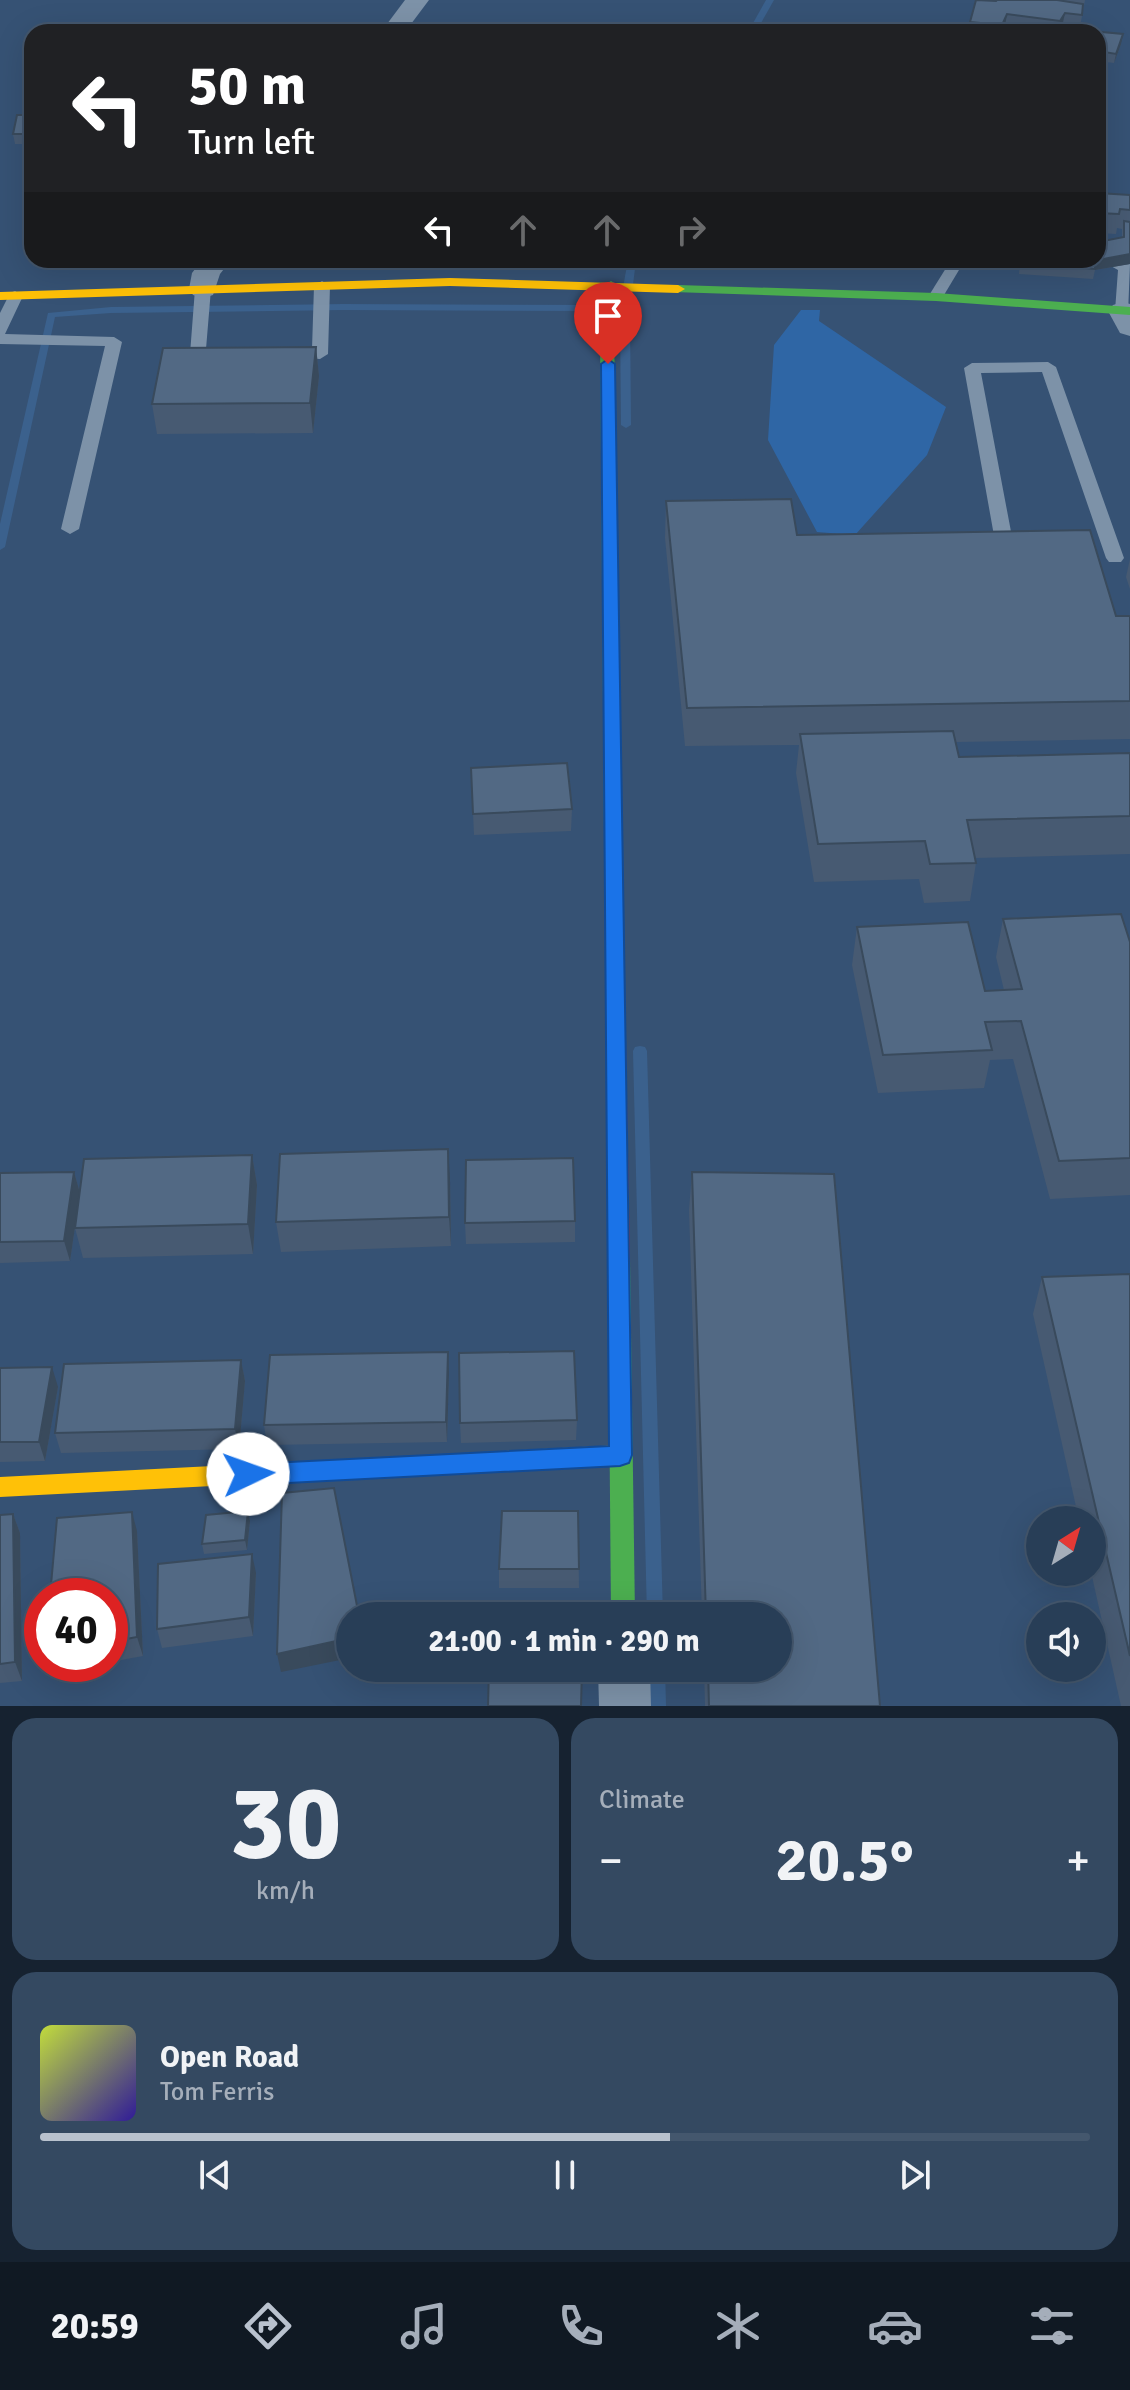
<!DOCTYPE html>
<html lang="en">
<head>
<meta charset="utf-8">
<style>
  body { margin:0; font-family:Signika,sans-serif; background:#344961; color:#f1f3f6; height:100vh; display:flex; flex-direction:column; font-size:30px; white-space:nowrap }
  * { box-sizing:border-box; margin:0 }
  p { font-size:26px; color:#a5aeba }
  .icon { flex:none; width:44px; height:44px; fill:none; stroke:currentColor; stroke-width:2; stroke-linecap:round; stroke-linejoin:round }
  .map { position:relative; height:1706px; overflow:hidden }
  .panel { display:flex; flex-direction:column; gap:12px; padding:12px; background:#162230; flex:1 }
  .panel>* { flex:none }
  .top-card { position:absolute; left:24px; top:24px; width:1082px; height:244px; border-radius:24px; box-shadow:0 8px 32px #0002,0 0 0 2px #44576d; background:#202124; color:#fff; overflow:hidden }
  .needle { width:52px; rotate:37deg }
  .tools { position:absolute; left:1026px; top:1506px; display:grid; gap:16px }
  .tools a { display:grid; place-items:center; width:80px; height:80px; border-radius:50%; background:#283e57; box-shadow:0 8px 32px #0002,0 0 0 2px #44576d; font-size:40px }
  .speed { position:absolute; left:24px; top:1578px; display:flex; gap:16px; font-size:40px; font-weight:700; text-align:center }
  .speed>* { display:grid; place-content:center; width:104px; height:104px; border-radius:50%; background:#283e57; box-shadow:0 8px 32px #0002,0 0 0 2px #44576d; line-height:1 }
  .speed .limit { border:12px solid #d22; background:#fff; color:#111 }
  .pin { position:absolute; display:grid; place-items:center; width:68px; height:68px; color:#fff; margin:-82px -34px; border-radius:50% 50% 50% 0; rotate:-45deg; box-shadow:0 0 8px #0007 }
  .pin .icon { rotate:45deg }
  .me { position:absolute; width:88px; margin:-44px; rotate:87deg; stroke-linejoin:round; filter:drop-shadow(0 0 6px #0008) }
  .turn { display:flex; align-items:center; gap:28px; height:168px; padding:0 32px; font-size:36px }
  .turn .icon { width:104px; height:104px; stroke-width:2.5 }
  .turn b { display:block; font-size:56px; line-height:68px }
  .lanes { display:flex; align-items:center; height:76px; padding:0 32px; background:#0003; justify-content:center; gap:40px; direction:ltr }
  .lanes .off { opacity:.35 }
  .big { font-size:60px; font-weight:700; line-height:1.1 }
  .panel .tile { flex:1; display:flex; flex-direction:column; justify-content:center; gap:12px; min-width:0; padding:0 28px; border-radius:24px; background:#344961 }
  .panel .dial { align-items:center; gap:0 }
  .dial b { font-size:104px; line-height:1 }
  .song { display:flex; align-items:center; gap:24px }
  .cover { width:96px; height:96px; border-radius:12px; background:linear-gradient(135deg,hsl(70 70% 55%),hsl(250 70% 35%)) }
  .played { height:8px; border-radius:4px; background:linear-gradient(90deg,#b9c2ce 60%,#44576d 60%) }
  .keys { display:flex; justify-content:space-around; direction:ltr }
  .heat { display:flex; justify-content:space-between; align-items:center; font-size:44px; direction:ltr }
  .panel .tiles { flex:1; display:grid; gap:12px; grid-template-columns:1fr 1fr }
  .tile:last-child { grid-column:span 2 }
  .trip { position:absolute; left:336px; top:1602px; width:456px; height:80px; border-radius:40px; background:#283e57; box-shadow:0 8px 32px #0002,0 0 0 2px #44576d; font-weight:700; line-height:80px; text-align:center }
  .dock { display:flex; height:128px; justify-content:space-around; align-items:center; background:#101923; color:#a5aeba }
  .dock .icon { width:56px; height:56px }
  .dock .current { color:#b9c2ce }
  .dock b { font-size:36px; color:#f1f3f6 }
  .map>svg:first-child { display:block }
  .green { fill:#2f66a5 }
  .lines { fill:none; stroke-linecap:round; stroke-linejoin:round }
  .stream { fill:#3b618d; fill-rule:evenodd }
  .lane { fill:#7d92a8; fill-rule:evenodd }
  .street { fill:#7d92a8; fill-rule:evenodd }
  .fast { fill:#4caf50; fill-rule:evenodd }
  .slow { fill:#ffc107; fill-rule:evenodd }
  .jam { fill:#c62828; fill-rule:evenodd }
  .wall { fill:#475a72 }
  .shaded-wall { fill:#394a5c }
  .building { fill:#526984; stroke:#394a5c; stroke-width:2 }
  .route { fill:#1a73e8; stroke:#114b97; stroke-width:2 }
</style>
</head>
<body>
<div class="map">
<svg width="1130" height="1706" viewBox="0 0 1130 1706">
  <rect width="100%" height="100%" fill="#365274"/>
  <path class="green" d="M801,310h19l-1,11 127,86 -19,48 -72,80 -38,-3 -49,-92 6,-95z"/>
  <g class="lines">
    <g class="stream">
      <path d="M766,0h8l-18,32h-8z"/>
      <path d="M628,260h8l-4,33 -5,3 -5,-3z"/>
      <path d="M343,304l263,1 5,3 -5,3 -263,-1 -232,3 -56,4 -50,230 -5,3v-26l48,-211 63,-6z"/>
      <path d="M625,313l5,3 1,109 -5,3 -5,-3 -1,-109z"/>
      <path d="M640,1046l5,1 2,4 16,565h-16l-14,-565 2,-4z"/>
      <path d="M649,1668h16l1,38h-16z"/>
    </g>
    <g class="lane">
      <path d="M1098,249l32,15 -2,50h-10l-3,-3 3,-41 -20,-11z"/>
      <path d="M951,260h14l-24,40h-10l-3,-3z"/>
      <path d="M322,281l8,5 -2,68 -8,5 -37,-2v-6l29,-2 2,-63z"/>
      <path d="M203,284l8,5 -5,60 17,2v6c-10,3 -26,5 -33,-3l5,-65z"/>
      <path d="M15,291l8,5 -18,38 109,3 8,5 -43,187 -9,5 -9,-5 44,-183 -105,-2v-31l10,-20z"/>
      <path d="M1048,362l8,5 68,191 -3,4h-12l-3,-4 -64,-186 -61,1 35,185 -9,5 -9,-5 -34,-190 8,-5z"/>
    </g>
    <g class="street">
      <path d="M405,0h24l-24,32h-24z"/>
      <path d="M202,260h29l-11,14 -7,21 -10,3 -10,-3 -4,-6 3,-16z"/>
      <path d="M1123,302l7,2v32l-10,-3 -12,-22 5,-6z"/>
      <path d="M598,1668h52l1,38h-52z"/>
    </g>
    <g class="fast">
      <path d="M611,281l7,4 -4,47 8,496 -9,6 -9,-6 -4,-496 4,-47z"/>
      <path d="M678,285l258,8 194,14v8l-194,-14 -263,-9v-6z"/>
      <path d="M619,1251l7,3 4,6 5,356h-24l-3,-356 4,-6z"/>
    </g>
    <g class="slow">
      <path d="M450,278l228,7 7,4 -7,4 -228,-7 -450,14v-8z"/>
      <path d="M620,1445l8,3 3,7 -3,7 -8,3 -620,32v-20z"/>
    </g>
    <path class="jam" d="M613,822l9,6 8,432 -4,6 -7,3 -7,-3 -4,-6 -4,-432z"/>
  </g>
  <g class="wall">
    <path d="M997,0h88l-6,32h-111l2,-10z"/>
    <path d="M1098,32l23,12 -7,19 -16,-2z"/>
    <path d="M32,115v29h-17l-2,-10z"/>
    <path d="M1098,193l32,2v69l-35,6 -2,9 -74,-5 1,-14h78l24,-22v-9l-5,-1 -1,6 -18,-1z"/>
    <path d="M316,347l3,29 -6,57 -156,1 -5,-30z"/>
    <path d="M666,501l450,115h14v123l-174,3 3,15 171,-4v101l-155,4 1,5 -6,38 -46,2 -5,-24 -105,3 -18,-109 3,-28 -114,1 -20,-208z"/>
    <path d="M1130,559v30l-4,-12z"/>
    <path d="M471,768l101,41 -1,22 -97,4z"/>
    <path d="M1003,919l127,23v253l-80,4 -37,-140 -23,1 -6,28 -106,5 -26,-128 5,-38 128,64 19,-1 -8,-33z"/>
    <path d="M252,1155l5,30 -4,69 -170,4 -8,-30z"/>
    <path d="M74,1172l6,21 -10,68 -70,2v-90z"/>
    <path d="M692,1172l188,534h-175l-1,-38h74v-52h-76l-13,-406z"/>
    <path d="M450,1179l1,67 -170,6 -5,-30z"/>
    <path d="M575,1221v21l-109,2 -1,-21z"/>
    <path d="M1130,1274v432h-9l-30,-134h1v-52h-13l-46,-206 9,-37z"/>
    <path d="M448,1352l1,20 -2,70 -180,3 -3,-20z"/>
    <path d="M241,1360l4,21 -6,68 -178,4 -6,-20z"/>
    <path d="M0,1368l58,19 -13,74 -45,1z"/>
    <path d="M577,1420l-1,20 -115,3 -1,-20z"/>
    <path d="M248,1511l2,10 -3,29 -43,4 -2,-10z"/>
    <path d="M578,1511l1,77h-80v-19z"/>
    <path d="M13,1514l7,19 2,148 -22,2v-168z"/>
    <path d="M137,1531l6,125 -33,6v-66z"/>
    <path d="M256,1573l-3,63 -91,12 -5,-19z"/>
    <path d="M49,1664h49l-46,8z"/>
  </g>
  <g class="shaded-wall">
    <path d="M1065,13l-4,19h-3l2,-11z"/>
    <path d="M1007,14l-3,18h-2v-7z"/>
    <path d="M1123,34l-2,10 -7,19 2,-9z"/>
    <path d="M1130,254v10l-35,6 -1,-9z"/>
    <path d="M316,347l3,29 -6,57 -3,-30z"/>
    <path d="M448,1149l2,30 1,67 -2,-29z"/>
    <path d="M252,1155l5,30 -4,69 -5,-30z"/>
    <path d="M74,1172l6,21 -10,68 -6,-20z"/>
    <path d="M448,1352l1,20 -2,70 -1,-20z"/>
    <path d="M241,1360l4,21 -6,68 -4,-20z"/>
    <path d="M52,1367l6,20 -13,74 -6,-19z"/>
    <path d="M248,1511l2,10 -3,29 -2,-10z"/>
    <path d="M132,1512l5,19 6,125 -6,-19z"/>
    <path d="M13,1514l7,19 2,148 -7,-19z"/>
    <path d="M252,1554l4,19 -3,63 -4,-19z"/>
    <path d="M350,1638v20l-69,14 -4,-18z"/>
  </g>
  <g class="building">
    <path d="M976,0l20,1 1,-1h60l26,4 -1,11 -17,-2 -5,8 -53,-7 -5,11 -32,-3z"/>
    <path d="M1091,31l32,3 -7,20 -18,-3v-19h-8z"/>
    <path d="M17,115h15v19h-19z"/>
    <path d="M1098,193l32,2v15l-10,-1 -1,5 -21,-1z"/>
    <path d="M1124,221l6,1v32l-32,6v-18l26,-5z"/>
    <path d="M1021,260h76l-3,1 1,8 -74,-5z"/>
    <path d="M316,347l-6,56 -158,1 11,-56z"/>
    <path d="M791,499l6,36 293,-5 26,86h14v85l-443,7 -21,-207z"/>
    <path d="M953,731l6,26 171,-4v63l-163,4 9,43 -46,1 -5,-23 -107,3 -18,-110z"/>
    <path d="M567,763l5,46 -99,5 -2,-46z"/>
    <path d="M1121,914l9,28v216l-71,3 -38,-140 -36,1 7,28 -109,5 -26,-128 111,-5 17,69 37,-2 -19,-70z"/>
    <path d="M448,1149l1,68 -173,5 4,-68z"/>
    <path d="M252,1155l-4,69 -173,4 9,-69z"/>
    <path d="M573,1158l2,63 -110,2 1,-63z"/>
    <path d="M74,1172l-10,69 -64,1v-69z"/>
    <path d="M692,1172l142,2 46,532h-171l-1,-38h70v-52h-72z"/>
    <path d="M1130,1274v382l-88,-379z"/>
    <path d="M574,1351l3,69 -117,3 -1,-70z"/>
    <path d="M448,1352l-2,70 -182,3 6,-70z"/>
    <path d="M241,1360l-6,69 -180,4 9,-69z"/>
    <path d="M52,1367l-13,75h-39v-74z"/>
    <path d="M334,1488l25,128h-9v22l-73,16 5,-161z"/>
    <path d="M248,1511l-3,29 -43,4 4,-29z"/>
    <path d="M502,1511h76l1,58h-80z"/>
    <path d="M132,1512l5,125 -27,5v-46h-60l7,-78z"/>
    <path d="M13,1514l2,148 -15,2v-149z"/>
    <path d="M252,1554l-3,63 -92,12 1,-65z"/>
    <path d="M489,1668h93l-1,38h-93z"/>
  </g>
  <path class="route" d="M608,359l7,5 17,1091 -3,8 -9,3 -372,19 -8,-3 -3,-8 3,-7 8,-3 361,-18 -8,-1082z"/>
</svg>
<div class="tools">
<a><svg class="needle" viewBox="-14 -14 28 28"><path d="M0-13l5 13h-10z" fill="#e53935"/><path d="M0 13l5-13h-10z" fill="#a5aeba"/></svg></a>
<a><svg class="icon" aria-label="sound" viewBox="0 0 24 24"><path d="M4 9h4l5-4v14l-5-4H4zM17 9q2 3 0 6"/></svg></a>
</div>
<div class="speed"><div class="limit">40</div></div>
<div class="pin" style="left:608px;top:364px;background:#d93025"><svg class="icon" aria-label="arrive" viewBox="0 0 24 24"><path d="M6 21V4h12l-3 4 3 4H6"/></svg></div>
<svg class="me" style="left:248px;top:1474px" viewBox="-20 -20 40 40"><circle r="19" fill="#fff"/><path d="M0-13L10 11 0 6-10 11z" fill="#1a73e8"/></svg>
<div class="trip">21:00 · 1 min · 290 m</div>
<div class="top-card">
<div class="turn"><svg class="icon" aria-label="left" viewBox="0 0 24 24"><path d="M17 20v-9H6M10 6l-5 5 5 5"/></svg><div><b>50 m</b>Turn left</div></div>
<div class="lanes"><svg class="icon" aria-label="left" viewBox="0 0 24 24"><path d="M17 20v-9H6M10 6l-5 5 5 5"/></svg><svg class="icon off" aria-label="ahead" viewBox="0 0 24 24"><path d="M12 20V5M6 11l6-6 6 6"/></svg><svg class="icon off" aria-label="ahead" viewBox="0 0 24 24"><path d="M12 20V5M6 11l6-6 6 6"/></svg><svg class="icon off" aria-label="right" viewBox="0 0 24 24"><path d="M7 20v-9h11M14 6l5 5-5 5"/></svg></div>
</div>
</div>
<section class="panel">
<div class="tiles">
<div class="tile dial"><b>30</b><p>km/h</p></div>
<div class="tile"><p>Climate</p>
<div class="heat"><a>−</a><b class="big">20.5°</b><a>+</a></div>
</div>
<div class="tile">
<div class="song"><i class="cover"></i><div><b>Open Road</b><p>Tom Ferris</p></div></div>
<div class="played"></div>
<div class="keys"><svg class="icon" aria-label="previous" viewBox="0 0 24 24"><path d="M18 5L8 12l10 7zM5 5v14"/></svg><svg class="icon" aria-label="pause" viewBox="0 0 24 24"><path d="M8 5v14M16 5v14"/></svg><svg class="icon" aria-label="next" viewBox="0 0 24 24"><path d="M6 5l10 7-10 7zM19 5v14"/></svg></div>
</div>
</div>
</section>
<nav class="dock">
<b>20:59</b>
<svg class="icon current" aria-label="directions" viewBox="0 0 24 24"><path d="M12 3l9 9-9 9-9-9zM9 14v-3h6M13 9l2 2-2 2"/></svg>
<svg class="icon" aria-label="music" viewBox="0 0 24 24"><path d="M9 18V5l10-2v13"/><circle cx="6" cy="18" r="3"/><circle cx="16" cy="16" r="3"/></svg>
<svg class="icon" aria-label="phone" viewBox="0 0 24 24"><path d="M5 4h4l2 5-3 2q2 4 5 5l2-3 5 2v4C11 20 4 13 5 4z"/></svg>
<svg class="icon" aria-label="climate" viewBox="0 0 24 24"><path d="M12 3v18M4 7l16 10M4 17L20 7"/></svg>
<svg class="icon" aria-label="car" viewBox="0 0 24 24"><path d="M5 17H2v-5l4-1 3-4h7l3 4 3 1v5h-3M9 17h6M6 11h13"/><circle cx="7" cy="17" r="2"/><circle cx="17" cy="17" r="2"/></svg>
<svg class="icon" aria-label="filters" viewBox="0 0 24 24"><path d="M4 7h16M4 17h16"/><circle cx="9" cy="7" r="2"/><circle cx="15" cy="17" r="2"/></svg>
</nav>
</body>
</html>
